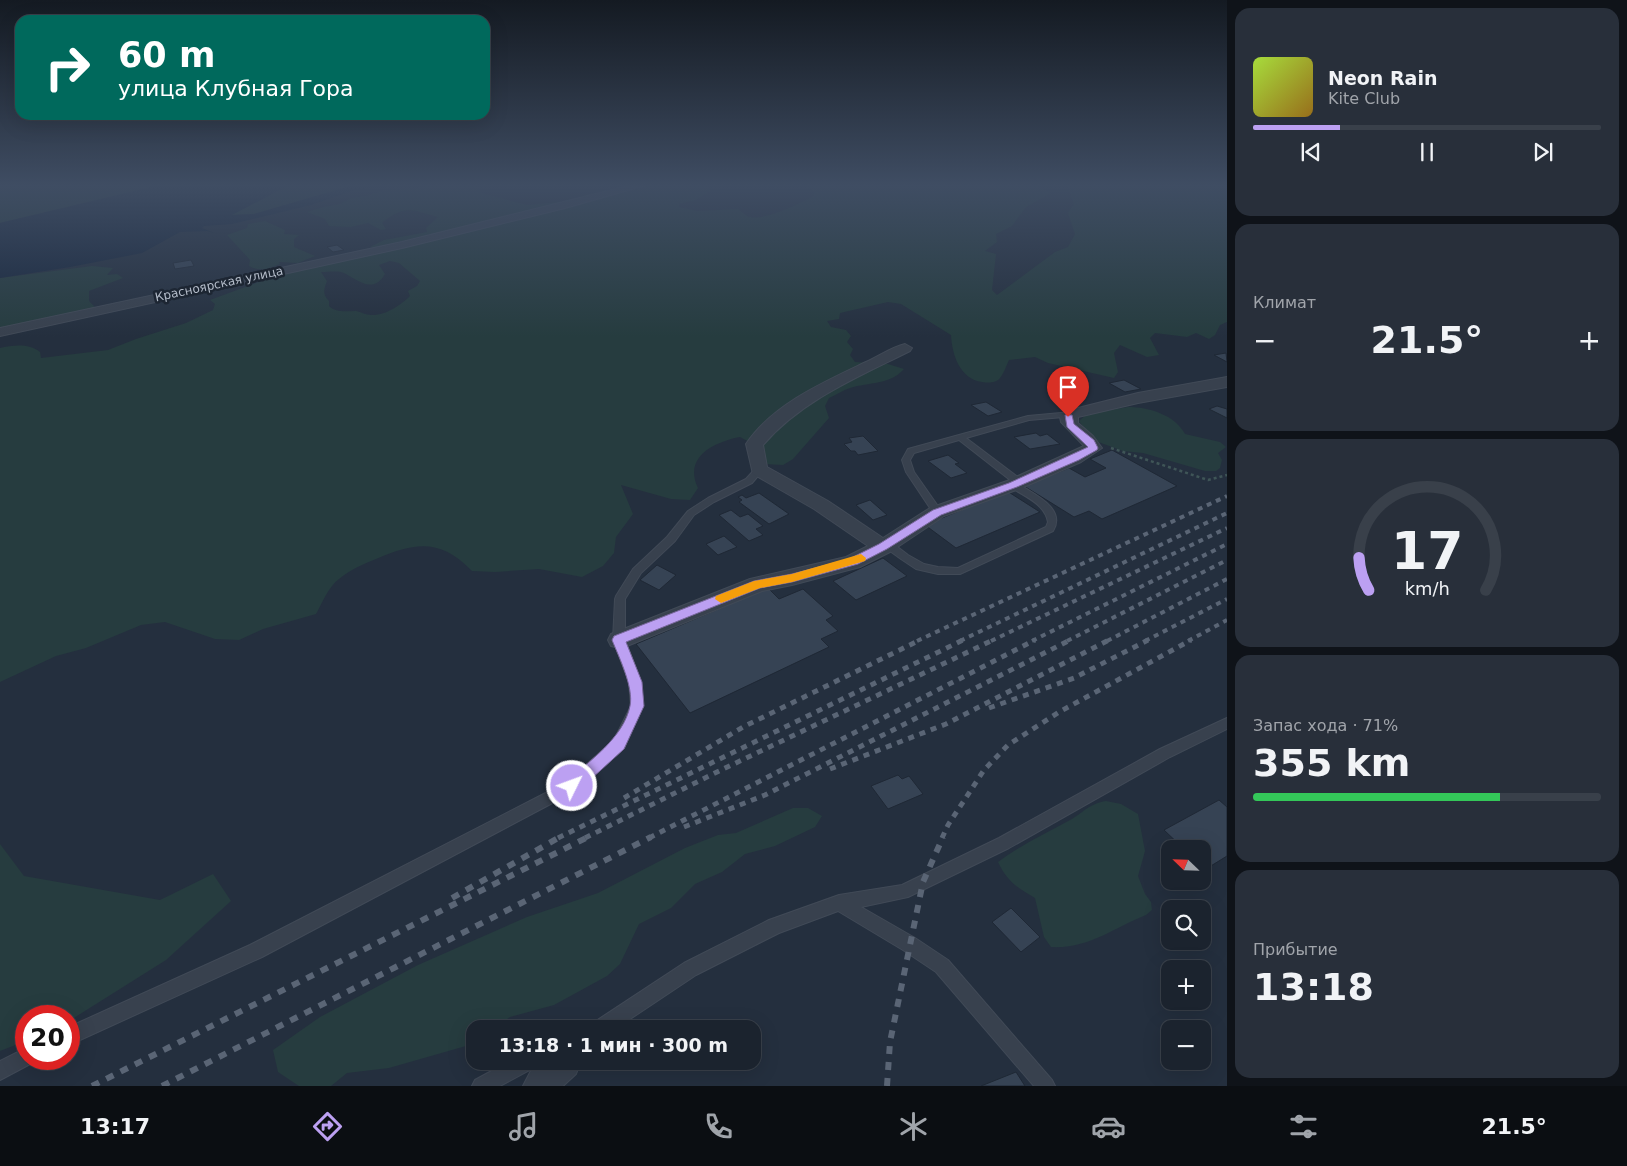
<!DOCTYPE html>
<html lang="ru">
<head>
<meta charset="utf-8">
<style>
  body { margin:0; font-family:"DejaVu Sans",sans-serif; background:#282f3a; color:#f1f3f6; height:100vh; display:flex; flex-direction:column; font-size:19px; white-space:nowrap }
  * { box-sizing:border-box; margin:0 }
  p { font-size:16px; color:#a0a4aa }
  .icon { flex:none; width:28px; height:28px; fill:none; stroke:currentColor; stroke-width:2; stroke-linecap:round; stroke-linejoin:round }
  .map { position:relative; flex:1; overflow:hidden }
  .side { display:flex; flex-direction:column; gap:8px; padding:8px; background:#0f1319; width:400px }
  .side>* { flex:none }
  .guide { position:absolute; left:15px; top:15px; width:475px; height:105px; border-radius:15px; box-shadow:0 5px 20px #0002,0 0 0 1px #39404a; background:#00695c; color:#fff; overflow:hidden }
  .needle { width:32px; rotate:293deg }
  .fabs { position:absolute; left:1161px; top:840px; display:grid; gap:10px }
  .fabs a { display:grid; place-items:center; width:50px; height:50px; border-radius:10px; background:#1b232e; box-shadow:0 5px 20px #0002,0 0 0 1px #39404a; font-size:25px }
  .speed { position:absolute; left:15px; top:1005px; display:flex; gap:10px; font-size:25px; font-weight:700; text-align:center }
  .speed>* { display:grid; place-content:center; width:65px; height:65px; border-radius:50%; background:#1b232e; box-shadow:0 5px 20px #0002,0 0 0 1px #39404a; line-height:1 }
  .speed .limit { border:8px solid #d22; background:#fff; color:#111 }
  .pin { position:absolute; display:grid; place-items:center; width:42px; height:42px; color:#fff; margin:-51px -21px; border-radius:50% 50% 50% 0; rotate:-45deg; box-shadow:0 0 5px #0007 }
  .pin .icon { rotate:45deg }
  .me { position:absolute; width:55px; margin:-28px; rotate:48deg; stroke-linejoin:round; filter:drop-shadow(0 0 4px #0008) }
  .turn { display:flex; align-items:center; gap:18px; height:105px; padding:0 20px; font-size:22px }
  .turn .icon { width:65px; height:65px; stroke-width:2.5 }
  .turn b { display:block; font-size:35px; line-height:42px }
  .big { font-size:38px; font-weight:700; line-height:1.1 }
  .side .widget { flex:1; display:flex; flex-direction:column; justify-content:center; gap:8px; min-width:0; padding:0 18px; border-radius:15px; background:#282f3a }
  .side .dial { align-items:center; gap:0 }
  .dial svg { height:130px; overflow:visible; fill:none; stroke:#39404a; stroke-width:7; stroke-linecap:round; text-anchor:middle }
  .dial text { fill:#f1f3f6; stroke:none }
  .song { display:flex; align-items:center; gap:15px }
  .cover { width:60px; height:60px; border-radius:8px; background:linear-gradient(135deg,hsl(80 70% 55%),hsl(40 70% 35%)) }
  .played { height:5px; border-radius:2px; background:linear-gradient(90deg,#bca0f2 25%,#39404a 25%) }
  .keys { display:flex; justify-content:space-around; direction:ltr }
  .heat { display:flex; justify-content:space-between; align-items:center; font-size:28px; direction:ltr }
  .charge { height:8px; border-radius:4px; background:linear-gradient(90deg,#34c759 71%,#39404a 0) }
  .trip { position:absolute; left:466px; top:1020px; width:295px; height:50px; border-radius:15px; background:#1b232e; box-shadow:0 5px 20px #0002,0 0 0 1px #39404a; font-weight:700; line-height:50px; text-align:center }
  .dock { display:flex; height:80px; justify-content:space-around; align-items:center; background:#0b0e12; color:#a0a4aa }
  .dock .icon { width:35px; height:35px }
  .dock .on { color:#bca0f2 }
  .dock b { font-size:22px; color:#f1f3f6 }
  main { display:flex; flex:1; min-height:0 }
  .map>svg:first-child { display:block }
  .green { fill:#263c3f; fill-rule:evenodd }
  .water { fill:#17263c }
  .building { fill:#364354; stroke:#1f2835 }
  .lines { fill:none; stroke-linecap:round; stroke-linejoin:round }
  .service-casing { stroke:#414a57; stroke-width:2 }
  .minor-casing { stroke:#414a57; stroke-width:2 }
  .path { stroke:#3f5557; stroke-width:2.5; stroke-dasharray:3 3; stroke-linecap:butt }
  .service { fill:#38414e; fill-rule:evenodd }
  .minor { fill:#38414e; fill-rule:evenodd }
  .rail-far2 { stroke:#5a6575; stroke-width:4; stroke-dasharray:5 5; stroke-linecap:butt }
  .rail-far1 { stroke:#5a6575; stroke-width:5; stroke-dasharray:6 6; stroke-linecap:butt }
  .rail { stroke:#5a6575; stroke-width:6; stroke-dasharray:8 8; stroke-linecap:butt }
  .route { fill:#bca0f2; stroke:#7a689d }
  .slow { fill:#f59e0b }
  .labels { text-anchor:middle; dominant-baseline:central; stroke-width:5; stroke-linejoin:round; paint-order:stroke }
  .far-street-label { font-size:12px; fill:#b4bcc9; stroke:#1d2633 }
</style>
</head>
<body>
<main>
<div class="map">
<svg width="1227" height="1086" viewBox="0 0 1227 1086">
  <rect width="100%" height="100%" fill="#242f3e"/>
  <g class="green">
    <path d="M0,185h160l-160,38z"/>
    <path d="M289,185h65l-100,29 -23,1z"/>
    <path d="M427,185h48l6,3 -2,3 3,2 45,12 42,-4 23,-8 10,1 -225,53h-7l14,-7 43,-8 -1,-4 12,-11c-25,-6 -31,-13 -54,4l-2,2 4,6 -5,1 -13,-7 -17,4 -22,-1 -4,-7 -18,-7 16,-5 17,-3 11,-6 15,-2 19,-6 34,-2z"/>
    <path d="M653,185l55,1 2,5 -14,9 -17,4v3l18,4 41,-2c3,2 6,5 9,7 15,7 53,-13 67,-20v-4l-6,-6 5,-1h222l16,8 -25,14 -14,19 -16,8 1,8 -12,9 11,3 -4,36 5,5 58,-43 13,-5 7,-13 -7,-21 6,-9 -7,-19h160v137l-7,3 -5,10 -6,4 -13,-6 -9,4 -32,-4 -5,5 9,17 -12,2 -27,-12 -6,8 4,19 -4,6 -66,-15 -13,-6 -26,3c-3,6 -5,13 -9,18 -4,5 -11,5 -18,4 -22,-3 -30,-27 -31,-47l-50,-31 -13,-2 -48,11 -1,6 -12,2 4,6 15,3 5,6 -4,6 6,7 -3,6 5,7 33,2 16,5c-14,16 -35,13 -54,19 -7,2 -14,7 -21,10l-4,8 4,12 -36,41 -10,6 -19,-1 -11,-20 -13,-7c-26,5 -57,20 -42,51l-8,12 -19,-1 -50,-14 12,29 -17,23 -2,16 -11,13 -21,11 -43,-8 -44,3 -23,-1c-31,-33 -57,-29 -96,-12 -13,5 -26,11 -37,20 -10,7 -17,24 -23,35l-53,15 -24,11 -24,-1 -50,-17 -24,3 -55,23 -30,8 -56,26v-334c13,-3 29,-5 40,4l1,6 67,-8 28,-11 50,-16 27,-13 2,-6 -5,-4 62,-23 216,-50zM390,261l9,2 21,18 -3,5 -9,5 2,5c-9,9 -25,20 -39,19 -5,0 -10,-3 -15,-4 -10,0 -20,2 -27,-5v-5c-7,-7 -5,-12 -2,-20l-6,-9c6,0 14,-1 20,0 13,4 31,25 44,2l-6,-9z"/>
    <path d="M265,221l20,9 -1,4 15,1 -5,4v8l21,9 -17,7 -19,-1 1,2c-12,5 -20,8 -31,2l1,-6 -23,-25 20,-7 1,-4z"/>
    <path d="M92,266l21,2 -6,7 10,-1 6,4 -34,13v10l7,7 -96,22v-52z"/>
    <path d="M1128,407c21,0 47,8 57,27l35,8 6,5 -8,6 4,7 -2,8 -4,3h-11l-62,-18 -20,-2 -30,-11 -14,-19 8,-7z"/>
    <path d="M1106,801l15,3 17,10 7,37 -7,25 7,18 6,8 1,8 -6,5c-33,13 -57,34 -95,32l-7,-10 -9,-39c-18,-10 -28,-17 -37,-36 23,-17 48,-29 74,-43 13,-8 17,-15 34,-18z"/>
    <path d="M793,808h15l14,8 -7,11 -40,19 -30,8 -23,18 -27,12 -24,24 -32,16 -19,40 -13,12 -53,29 -44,12 -16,12h-19v13l-2,2 -84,24 -42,5 -16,13h-32l-21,-14 -5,-22 47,-33 98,-52 109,-48 71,-24 87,-45 33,-13 18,-2z"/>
    <path d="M0,844l24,32 136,24 53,-26 18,27 -65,59 -97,61v-5h-43v25l-26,10z"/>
  </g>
  <path class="water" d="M160,185h129l-57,30 22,-1 100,-29h50l-50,5 -43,15 -79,19 -28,2 -2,2 12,5 -7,-2 -27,1 -38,21 -72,14 -70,11v-55z"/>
  <g class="building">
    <path d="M337,245l7,5 -11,2 -6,-5z"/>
    <path d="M191,260l3,6 -19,3 -2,-6z"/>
    <path d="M1226,353l1,9 -13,-7z"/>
    <path d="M1124,380l17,9 -16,3 -16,-9z"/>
    <path d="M986,402l16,10 -14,4 -17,-11z"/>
    <path d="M1217,406l10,3v9l-18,-9z"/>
    <path d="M1036,433l4,3 7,-2 13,10 -30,5 -16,-12z"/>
    <path d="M863,436l15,15 -20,4 -3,-4h-4l-7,-7 8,-2 -3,-4z"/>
    <path d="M1112,450l65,36 -75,33 -13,-8 -15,6 -50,-31 45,-18 16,9 21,-9 -16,-9z"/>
    <path d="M948,455l11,8 -4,1 12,9 -16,5 -23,-17z"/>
    <path d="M1007,491l33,21 -84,36 -31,-23z"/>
    <path d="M759,493l30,21 -20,10 -30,-22 3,-2 -4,-3 4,-2 4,3z"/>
    <path d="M870,500l17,15 -14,5 -17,-15z"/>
    <path d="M731,510l9,7 8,-3 15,12 -7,3 7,6 -14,6 -30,-26z"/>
    <path d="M724,536l13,11 -19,8 -12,-11z"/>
    <path d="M883,558l24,18 -51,24 -23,-19z"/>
    <path d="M657,565l19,10 -17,15 -19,-10z"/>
    <path d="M768,588l11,11 24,-10 30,27 -7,4 12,11 -17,8 8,8 -139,66 -54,-69z"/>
    <path d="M898,775l4,4 7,-3 14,18 -35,15 -17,-23z"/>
    <path d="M1219,800l8,7v49l-21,13 -4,-3v-17h-18l-20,-19z"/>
    <path d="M1011,908l29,29 -19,15 -29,-30z"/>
    <path d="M1016,1072l9,14h-44z"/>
  </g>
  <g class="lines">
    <g class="service-casing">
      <g id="service">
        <path d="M1072,412h3v4l-46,4 -63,18 57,43 -2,2h-4c16,11 50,25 36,48l-93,43h-22l-22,-5 -15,-10 -18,-13 -1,-2 1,-2h8l17,13 16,9 14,3 20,1 88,-41 2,-5c-3,-18 -24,-26 -38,-35l-2,-2 2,-2h4l-55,-43 -45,13 -4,7 4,12 28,40 -2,2h-6l-28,-42 -4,-12 6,-11 120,-33z"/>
        <path d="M759,467l4,3 -11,13 -38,19 -20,13 -19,26 -34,32 -16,26v41l16,42 2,24 -19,42 -47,42 -315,167 -193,88v-18l181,-82 317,-163 47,-42 17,-34 -2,-24 -16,-42 2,-41 1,-3 17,-27 34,-32 21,-26 20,-13 38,-19 10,-11z"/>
        <path d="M1227,718v11l-57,28 -161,91 -101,49 -47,10 54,31 33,22 104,120 3,6h-21l-98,-114 -33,-22 -65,-39 -59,22 -83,42 -81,54h-25l3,-6 91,-60 85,-43 70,-25 63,-10 97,-47 161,-89z"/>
        <path d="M26,1048v11h8l-2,4 -32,17v-19z"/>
        <path d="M510,1061h28l-3,6 -35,19h-28l3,-6z"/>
      </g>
    </g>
    <g class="minor-casing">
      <g id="minor">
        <path d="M632,185h14l-81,23 -163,40 -402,88v-8l402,-86z"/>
        <path d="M905,344l7,4 -2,3c-52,26 -108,49 -147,94l4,22 61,34 55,37 47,-30 77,-27 77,-35 -23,-24 -1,-5 6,-6 72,-18 89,-16v10l-89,16 -60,14v6l15,13 9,12 -21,14 -62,27 -75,27 -54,36 -30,15 -68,18 -30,6 -135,55 -8,2 -8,-2 -3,-6 3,-6 139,-55 96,-22 22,-11 -54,-37 -61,-35 -7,-30c27,-40 78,-62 120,-82 13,-6 26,-15 39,-18z"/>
        <path d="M536,1061h45l-5,13 -13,12h-40z"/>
      </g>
    </g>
    <path class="path" d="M1111,448l97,32 19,-5"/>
    <use href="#service" class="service"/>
    <use href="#minor" class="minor"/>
    <g class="rail-far2">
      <path d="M917,641l310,-145"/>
      <path d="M960,641l267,-128"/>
      <path d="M991,641l236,-113"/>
      <path d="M1032,641l195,-97"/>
      <path d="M1067,641l160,-81"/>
      <path d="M1107,641l120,-62"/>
      <path d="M1145,641l82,-42"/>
      <path d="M1188,641l39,-21"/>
    </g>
    <g class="rail-far1">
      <path d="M989,708l85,-30 74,-38"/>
      <path d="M830,769l116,-45 163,-84"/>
      <path d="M624,798l119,-71 177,-87"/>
      <path d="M684,827l81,-32 305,-155"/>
      <path d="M558,838l405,-198"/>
      <path d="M585,838l132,-66 276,-132"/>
      <path d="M649,838l386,-198"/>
      <path d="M942,838l6,-13 36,-55 24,-25 51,-33 132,-72"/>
    </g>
    <g class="rail">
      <path d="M452,898l108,-61"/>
      <path d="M92,1086l496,-249"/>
      <path d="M162,1086l489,-249"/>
      <path d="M887,1086l3,-44 33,-160 20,-45"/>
    </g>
  </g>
  <linearGradient id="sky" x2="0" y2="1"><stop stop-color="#141a22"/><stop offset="0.55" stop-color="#3f4d63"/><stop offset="1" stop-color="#3f4d63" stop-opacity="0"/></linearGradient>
  <rect width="1227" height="337" fill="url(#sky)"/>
  <path class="route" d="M1065,415h7l2,9 20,16 4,8 -1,2 -18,10 -62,27 -76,28 -54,34 -29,15 -66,18 -32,6 -134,54 16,40 2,24 -20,43 -46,42 -6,2 -6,-2 -2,-5 2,-5c23,-19 58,-44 64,-75 4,-18 -11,-49 -18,-66l2,-4 140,-55 38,-7 57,-15 30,-15 54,-34 76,-27 79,-36 -21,-20z"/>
  <path class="slow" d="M861,554l5,4 -1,3 -73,21 -32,6 -39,15 -6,-4 1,-3 38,-15 38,-7z"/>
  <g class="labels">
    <g class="far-street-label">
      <text transform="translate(219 284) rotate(-12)">Красноярская улица</text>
    </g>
  </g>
</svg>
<div class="fabs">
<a><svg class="needle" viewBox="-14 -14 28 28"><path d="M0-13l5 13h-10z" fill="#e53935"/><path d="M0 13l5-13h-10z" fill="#a0a4aa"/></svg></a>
<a><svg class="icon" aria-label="search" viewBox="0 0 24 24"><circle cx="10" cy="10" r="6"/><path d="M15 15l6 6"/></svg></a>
<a>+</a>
<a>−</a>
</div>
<div class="speed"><div class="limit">20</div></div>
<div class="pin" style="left:1068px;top:417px;background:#d93025"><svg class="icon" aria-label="arrive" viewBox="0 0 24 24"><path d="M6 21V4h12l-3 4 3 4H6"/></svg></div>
<svg class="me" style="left:572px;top:786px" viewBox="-20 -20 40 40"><circle r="17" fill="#bca0f2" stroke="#fff" stroke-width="3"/><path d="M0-11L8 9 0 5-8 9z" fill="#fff"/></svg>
<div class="trip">13:18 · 1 мин · 300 m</div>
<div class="guide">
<div class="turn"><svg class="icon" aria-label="right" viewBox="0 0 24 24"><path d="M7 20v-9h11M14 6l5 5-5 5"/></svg><div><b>60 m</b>улица Клубная Гора</div></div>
</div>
</div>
<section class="side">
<div class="widget">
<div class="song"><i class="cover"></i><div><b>Neon Rain</b><p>Kite Club</p></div></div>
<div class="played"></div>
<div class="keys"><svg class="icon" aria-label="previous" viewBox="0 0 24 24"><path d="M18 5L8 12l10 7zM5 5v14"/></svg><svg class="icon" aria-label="pause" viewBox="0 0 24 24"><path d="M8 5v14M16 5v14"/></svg><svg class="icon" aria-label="next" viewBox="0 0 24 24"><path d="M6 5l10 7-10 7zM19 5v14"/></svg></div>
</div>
<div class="widget"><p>Климат</p>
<div class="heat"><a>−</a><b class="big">21.5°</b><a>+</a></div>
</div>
<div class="widget dial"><svg viewBox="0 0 100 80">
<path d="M14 69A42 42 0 1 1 86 69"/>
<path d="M14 69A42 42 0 0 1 8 49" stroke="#bca0f2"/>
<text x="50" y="56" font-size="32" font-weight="700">17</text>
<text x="50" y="72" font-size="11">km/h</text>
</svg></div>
<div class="widget"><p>Запас хода · 71%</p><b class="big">355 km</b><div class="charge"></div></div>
<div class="widget"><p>Прибытие</p><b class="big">13:18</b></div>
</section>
</main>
<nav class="dock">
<b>13:17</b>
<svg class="icon on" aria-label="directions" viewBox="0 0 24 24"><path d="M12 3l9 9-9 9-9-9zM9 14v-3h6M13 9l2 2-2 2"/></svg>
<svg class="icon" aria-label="music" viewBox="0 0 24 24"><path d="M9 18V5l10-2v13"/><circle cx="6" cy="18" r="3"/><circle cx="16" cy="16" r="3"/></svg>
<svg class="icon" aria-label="phone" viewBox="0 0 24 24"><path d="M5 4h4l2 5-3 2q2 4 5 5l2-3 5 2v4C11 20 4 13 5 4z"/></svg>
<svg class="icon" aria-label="climate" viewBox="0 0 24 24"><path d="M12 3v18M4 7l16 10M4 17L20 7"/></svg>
<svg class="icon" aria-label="car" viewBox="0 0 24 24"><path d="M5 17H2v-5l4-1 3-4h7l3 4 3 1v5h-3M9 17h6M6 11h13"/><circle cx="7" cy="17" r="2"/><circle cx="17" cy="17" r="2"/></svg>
<svg class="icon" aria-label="filters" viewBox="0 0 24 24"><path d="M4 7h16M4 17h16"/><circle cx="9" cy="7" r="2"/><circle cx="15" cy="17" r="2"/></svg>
<b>21.5°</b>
</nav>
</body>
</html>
